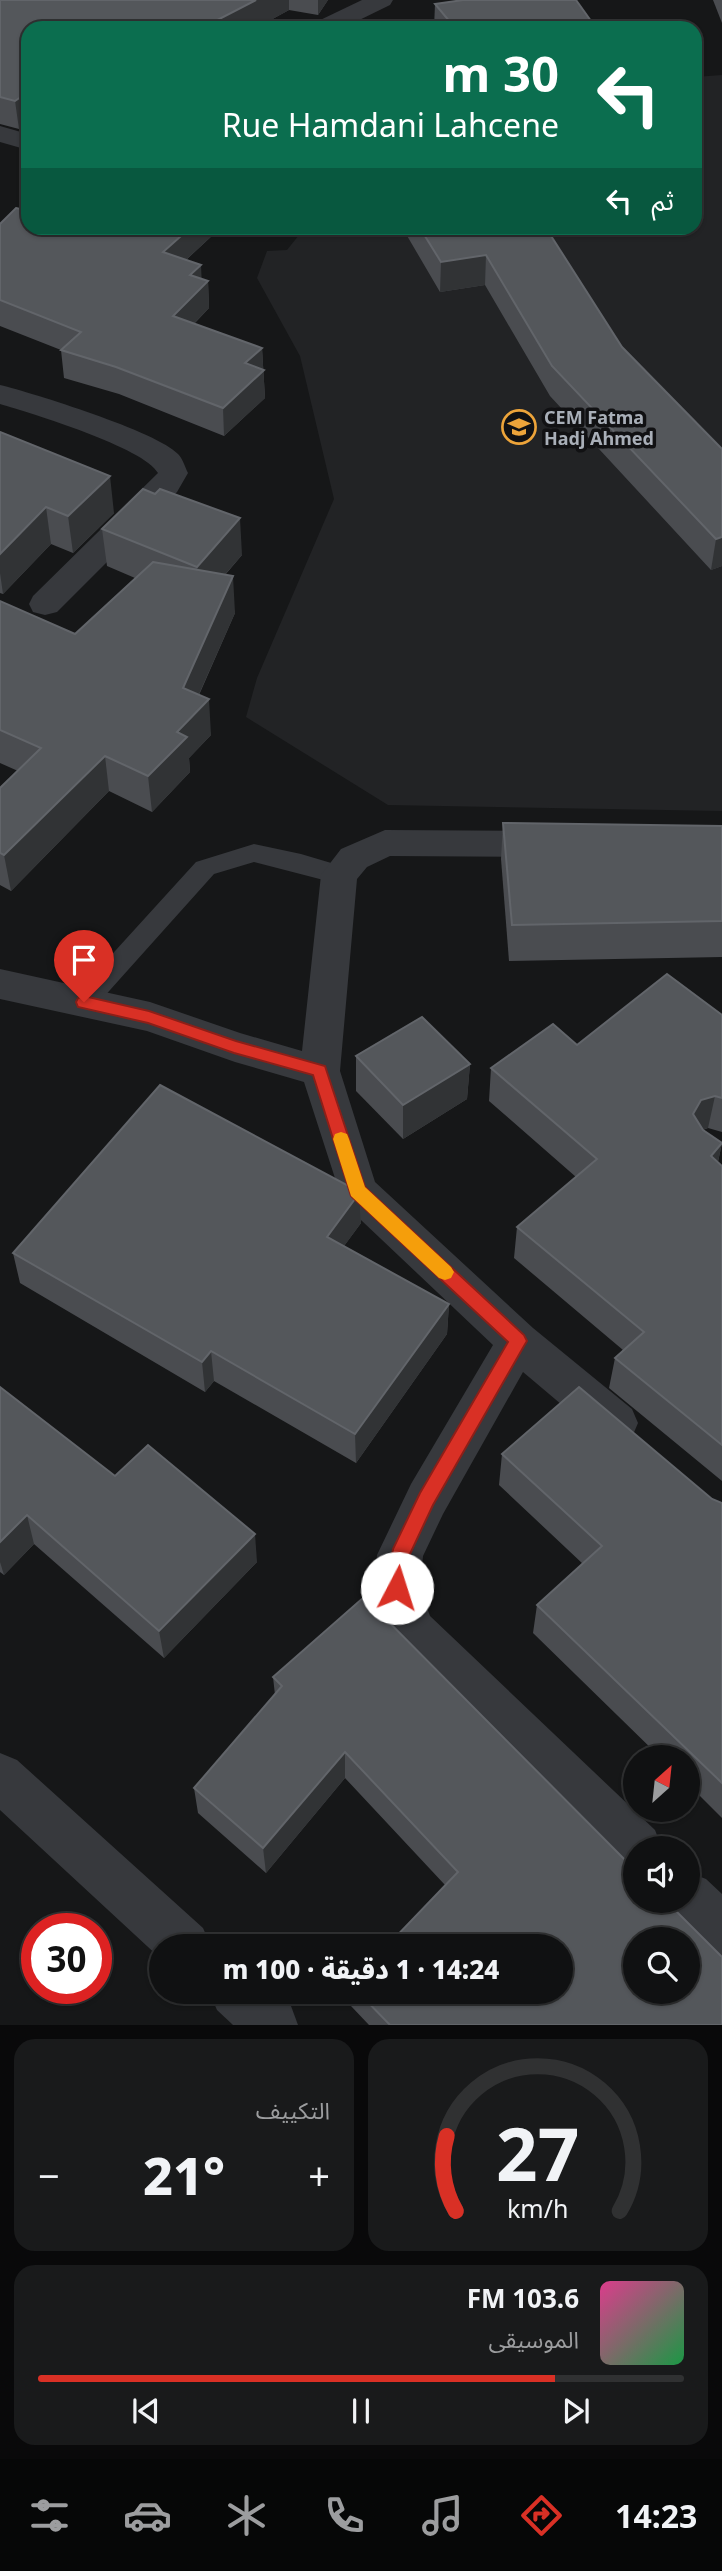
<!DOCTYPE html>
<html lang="ar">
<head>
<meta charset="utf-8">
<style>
  body { margin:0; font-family:"Noto Sans","Noto Sans Arabic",sans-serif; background:#191a1b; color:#f1f3f6; direction:rtl; height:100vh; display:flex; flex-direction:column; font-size:26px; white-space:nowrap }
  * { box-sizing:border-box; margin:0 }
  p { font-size:23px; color:#9c9d9f }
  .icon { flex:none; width:38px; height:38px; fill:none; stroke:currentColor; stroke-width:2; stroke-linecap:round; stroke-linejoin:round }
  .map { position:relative; height:2025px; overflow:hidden; direction:ltr }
  .side { display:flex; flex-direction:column; gap:14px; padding:14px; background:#09090a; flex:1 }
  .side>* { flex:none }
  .banner { position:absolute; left:21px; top:21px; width:681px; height:214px; border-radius:21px; box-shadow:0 2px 5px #0004,0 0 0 2px #303132; direction:rtl; background:#0b6e4f; color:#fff; overflow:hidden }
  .needle { width:46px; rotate:27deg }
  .controls { position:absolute; left:623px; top:1745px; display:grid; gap:14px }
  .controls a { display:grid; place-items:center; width:77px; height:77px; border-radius:50%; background:#101112; box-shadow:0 2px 5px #0004,0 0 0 2px #303132; font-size:35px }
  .speed { position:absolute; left:21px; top:1913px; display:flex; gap:14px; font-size:35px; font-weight:700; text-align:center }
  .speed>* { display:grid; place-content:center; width:91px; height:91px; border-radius:50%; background:#101112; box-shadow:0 2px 5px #0004,0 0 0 2px #303132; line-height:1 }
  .speed .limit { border:10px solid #d22; background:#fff; color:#111 }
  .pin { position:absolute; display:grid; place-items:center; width:60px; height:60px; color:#fff; margin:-72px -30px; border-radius:50% 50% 50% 0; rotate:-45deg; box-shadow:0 0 7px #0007 }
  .pin .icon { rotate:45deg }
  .me { position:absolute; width:77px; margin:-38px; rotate:5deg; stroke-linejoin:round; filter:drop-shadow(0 0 5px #0008) }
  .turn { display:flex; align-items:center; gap:24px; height:147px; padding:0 28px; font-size:32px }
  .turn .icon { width:91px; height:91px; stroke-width:2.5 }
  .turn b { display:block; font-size:49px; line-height:60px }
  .then { display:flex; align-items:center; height:66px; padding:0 28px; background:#0003; gap:14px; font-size:26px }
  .big { font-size:52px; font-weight:800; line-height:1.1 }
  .side .tile { flex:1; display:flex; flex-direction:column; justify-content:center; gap:10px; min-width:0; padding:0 24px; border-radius:21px; background:#191a1b }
  .side .dial { align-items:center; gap:0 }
  .dial svg { height:182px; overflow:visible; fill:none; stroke:#303132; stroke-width:7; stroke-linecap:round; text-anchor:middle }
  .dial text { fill:#f1f3f6; stroke:none }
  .song { display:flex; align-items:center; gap:21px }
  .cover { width:84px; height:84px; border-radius:10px; background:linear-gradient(135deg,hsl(330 70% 55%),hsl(140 70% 35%)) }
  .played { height:7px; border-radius:4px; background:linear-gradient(90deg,#d93025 80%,#303132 80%) }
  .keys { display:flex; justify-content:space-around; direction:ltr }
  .heat { display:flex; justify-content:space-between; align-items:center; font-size:38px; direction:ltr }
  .side .tiles { flex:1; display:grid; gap:14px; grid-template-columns:1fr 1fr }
  .tile:last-child { grid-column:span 2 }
  .trip { position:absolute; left:149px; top:1934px; width:424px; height:70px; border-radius:35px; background:#101112; box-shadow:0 2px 5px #0004,0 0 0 2px #303132; font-weight:800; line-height:70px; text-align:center; direction:rtl }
  .tab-bar { display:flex; height:112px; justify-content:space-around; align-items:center; background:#060707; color:#9c9d9f }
  .tab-bar .icon { width:49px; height:49px }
  .tab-bar .on { color:#d93025 }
  .tab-bar b { font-size:32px; color:#f1f3f6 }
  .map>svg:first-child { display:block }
  .built { fill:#222325 }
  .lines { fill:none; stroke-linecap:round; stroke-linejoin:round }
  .service { fill:#37393d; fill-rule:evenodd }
  .minor { fill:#37393d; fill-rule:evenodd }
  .wall { fill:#4a4c50 }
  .shaded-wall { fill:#313335 }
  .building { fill:#54575b; stroke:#62656a; stroke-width:2; fill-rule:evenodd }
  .route { fill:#d93025; stroke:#8d1f18; stroke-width:2 }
  .slow { fill:#f59e0b }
  .labels { text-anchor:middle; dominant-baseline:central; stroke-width:7; stroke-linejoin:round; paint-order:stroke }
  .far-poi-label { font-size:18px; font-weight:bold; fill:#a9afb8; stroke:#111113; text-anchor:start }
</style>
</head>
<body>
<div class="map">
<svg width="722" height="2025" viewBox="0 0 722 2025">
  <rect width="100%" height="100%" fill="#161718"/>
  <path class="built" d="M722,75v736l-334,-6 -142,-88 11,-39 77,-179 -34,-143 -43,-78 10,-27 20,-1 12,-15 53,-7h343v-151z"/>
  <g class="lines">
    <path class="service" d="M254,844l47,10 47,14 3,7 -3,7 -9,2 -85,-22 -40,12 -121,135 -9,3 -9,-3 -4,-7 4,-7 121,-133z"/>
    <g class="minor">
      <path d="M362,0h31l-3,5 -47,23h-32l3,-5z"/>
      <path d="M0,126l28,8v16l-28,-8z"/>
      <path d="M0,385c33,8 158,47 178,69 5,5 7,13 10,19l-11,19 -120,120 -12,3 -12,-3 -4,-8 4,-8 125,-123c-13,-25 -127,-60 -158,-69z"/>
      <path d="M385,830l170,1 13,4 5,9 -5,9 -13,4 -165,-1 -23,11 -10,12 -17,192 35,111 158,146 99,81 6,14 -6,14 -16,6 -16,-6 -77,-65 -80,142 -20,42 -3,32 10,28 225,214 7,18h-27v24l-16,-6 -225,-220 -20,-58 3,-33 34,-71 82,-139 -150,-142 -39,-121 -69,-20 -88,-31 -147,-32v-30l150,33 90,31 62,18 19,-176 20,-26z"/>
      <path d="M0,1753l17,7 186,168 8,18h-50v13l-161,-149z"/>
      <path d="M688,1872l18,7 16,15v62c-25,-10 -48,-31 -58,-56h24z"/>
      <path d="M209,1992h65l17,14 7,19h-65l-16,-15z"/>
    </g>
  </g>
  <g class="wall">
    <path d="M0,0h328l-10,15 -29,-5 -33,18h-228l-9,101 -19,-5z"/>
    <path d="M713,0h9v23z"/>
    <path d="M435,4l161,24h-162z"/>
    <path d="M0,224l28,4h186v6l-28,26 15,5v14l7,2 1,27 -15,16 68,24 3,50 -41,38 -105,-42 -55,-16 -3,-28 -61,-24z"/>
    <path d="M406,228h140l76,119 100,102v117l-11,4 -161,-174 -65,-111 -45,7 -34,-58z"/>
    <path d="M0,432l114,81 -41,40 -22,-9 -48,50 -3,-1z"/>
    <path d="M102,529l140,26 -17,20 10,38 -36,82 12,40 -22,23 1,14 -38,40 -43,-21 -98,100 -11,-6v-97l18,-17 -18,-8v-162l75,33 60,-56 -28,-12z"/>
    <path d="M503,823l219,3v131l-213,4 -8,-102z"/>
    <path d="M722,1015v117l-14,-4 -5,2 19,13 -4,19 4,4v315l-113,-93 6,-30 8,-8 -109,-92 3,-31 59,-50 -87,-76 2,-33 86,-23z"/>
    <path d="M356,1056l114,8 -3,35 -64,40 -47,-48z"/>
    <path d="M360,1192l1,31 -17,23 105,58 -2,30 -91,129 -142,-82 -9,11 -185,-109 -7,-30z"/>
    <path d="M0,1387l115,89 142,86 -93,96 -130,-114 -30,31 -4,-3z"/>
    <path d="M502,1454l210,45 10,4v315l-34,-34v-27h-28l-127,-124 4,-28 46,-41 -84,-79z"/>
    <path d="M273,1677l449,348h-353l-18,-19v-14h209l-115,-107 -100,-107 -79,95 -68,-60 -4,-25 81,-93z"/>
  </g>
  <g class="shaded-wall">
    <path d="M256,0h33v10l-33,18h-54z"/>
    <path d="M318,0h10l-10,15z"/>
    <path d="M28,92v30l-9,7 -4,-28z"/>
    <path d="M190,228h24v6l-49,45 -2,-27z"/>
    <path d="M486,255l-1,30 -45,7 1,-30z"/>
    <path d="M201,265l1,22 6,-6 1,27 -34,35 -2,-27 17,-41z"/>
    <path d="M262,348l3,50 -41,38 -1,-28 22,-45z"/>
    <path d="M110,476l4,37 -41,40 -5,-37z"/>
    <path d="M46,507l5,37 -48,50 -3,-21v-19z"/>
    <path d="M240,518l2,37 -42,48 -3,-36z"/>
    <path d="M722,537v29l-11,4 5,-31z"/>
    <path d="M233,576l2,37 -48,108 22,-22 2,36 -22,23 1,14 -38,40 -4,-36 29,-44 6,-44z"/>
    <path d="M105,756l4,35 -98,100 -7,-36z"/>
    <path d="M470,1064l-3,35 -64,40v-34z"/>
    <path d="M715,1096l-7,32 -14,4 -1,-18 8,-14z"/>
    <path d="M722,1143l-7,32 -4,-19z"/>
    <path d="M360,1192l1,31 -33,45 -1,-31z"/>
    <path d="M449,1304l-2,30 -91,129 -1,-29z"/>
    <path d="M211,1351l3,30 -9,11 -3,-30z"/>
    <path d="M27,1515l7,29 -30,31 -4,-13v-20z"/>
    <path d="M255,1534l2,28 -93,96 -5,-27z"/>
    <path d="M345,1752v26l-79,95 -3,-25z"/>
  </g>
  <g class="building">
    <path d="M0,0h256l-54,28h-174v64l-13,9 -15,-4z"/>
    <path d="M463,0h113l20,28h-141l-20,-24z"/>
    <path d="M16,208l12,3v17h162l-27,24 38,13 -11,10 18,6 -35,35 89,32 -17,15 19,7 -41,38 -107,-41 -55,-17 20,-18 -81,-32v-76z"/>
    <path d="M420,228h126l76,119 100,102v88l-6,2 -164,-173 -66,-111 -45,7z"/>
    <path d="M0,432l110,44 -42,40 -22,-9 -46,47z"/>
    <path d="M143,489l12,5 5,-5 80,29 -43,49 -95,-38z"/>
    <path d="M153,562l80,14 -50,112 26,11 -32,33 10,5 -39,39 -43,-20 -101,99 -4,-2v-65l41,-40 -41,-18v-129l75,33z"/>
    <path d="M503,823l219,3v95l-210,4z"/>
    <path d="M667,974l55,41v83l-7,-2 -14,4 -8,14 10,16 19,13 -11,13 11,10v279l-107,-87 29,-26 -127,-105 80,-68 -106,-91 62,-44 24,21z"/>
    <path d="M422,1017l48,47 -67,41 -47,-49z"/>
    <path d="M160,1085l200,107 -33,45 122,67 -94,130 -144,-83 -9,11 -189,-109z"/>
    <path d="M0,1387l115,89 33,-31 107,89 -96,97 -132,-116 -27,27z"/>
    <path d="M579,1387l133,112 10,4v280l-185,-178 65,-59 -100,-92z"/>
    <path d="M364,1597l271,273v30h30l57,57v68h-332l-32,-33h202v-46h-173l71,-74 -113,-120 -82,96 -69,-60 88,-102 -9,-9zM635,1939h53v53h-53z"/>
  </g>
  <path class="route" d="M84,996l65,15 87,30 89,25 40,121 159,148 3,6 -3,5 -91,159 -24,51 -5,38 -7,3 -7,-3 -2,-6 5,-39 27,-56 88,-151 -157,-146 -38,-121 -79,-22 -86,-30 -70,-16 -2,-5 2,-4z"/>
  <path class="slow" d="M341,1132l6,2 2,5 16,48 86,80 3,5 -3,6 -6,2 -6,-2 -88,-82 -18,-57 2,-5z"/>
  <defs>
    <g id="school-ring" transform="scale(1.75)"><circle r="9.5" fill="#111113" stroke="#eda43a" stroke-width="1.5"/><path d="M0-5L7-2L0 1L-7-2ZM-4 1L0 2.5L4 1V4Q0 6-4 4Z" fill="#eda43a"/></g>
  </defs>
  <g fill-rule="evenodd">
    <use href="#school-ring" x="519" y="427"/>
  </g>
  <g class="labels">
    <g class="far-poi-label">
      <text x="544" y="417">CEM Fatma<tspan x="544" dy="21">Hadj Ahmed</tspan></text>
    </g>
  </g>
</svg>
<div class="controls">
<a><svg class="needle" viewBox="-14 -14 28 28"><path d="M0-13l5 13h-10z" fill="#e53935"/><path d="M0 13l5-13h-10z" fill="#9c9d9f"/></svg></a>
<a><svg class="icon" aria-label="sound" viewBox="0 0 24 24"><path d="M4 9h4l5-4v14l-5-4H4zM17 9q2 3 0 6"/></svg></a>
<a><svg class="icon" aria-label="search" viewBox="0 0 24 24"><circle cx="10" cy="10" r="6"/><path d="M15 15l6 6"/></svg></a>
</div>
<div class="speed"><div class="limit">30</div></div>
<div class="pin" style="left:84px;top:1002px;background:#d93025"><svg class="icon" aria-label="arrive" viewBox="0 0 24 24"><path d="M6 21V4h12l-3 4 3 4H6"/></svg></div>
<svg class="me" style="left:397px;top:1588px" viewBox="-20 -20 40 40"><circle r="19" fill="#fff"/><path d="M0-13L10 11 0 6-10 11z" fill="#d93025"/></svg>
<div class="trip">14:24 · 1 دقيقة · 100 m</div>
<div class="banner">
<div class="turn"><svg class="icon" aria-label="left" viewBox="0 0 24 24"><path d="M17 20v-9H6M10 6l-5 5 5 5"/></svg><div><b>30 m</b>Rue Hamdani Lahcene</div></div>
<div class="then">ثم<svg class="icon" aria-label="left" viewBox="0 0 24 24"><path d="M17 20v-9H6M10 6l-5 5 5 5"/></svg></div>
</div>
</div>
<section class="side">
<div class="tiles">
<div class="tile dial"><svg viewBox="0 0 100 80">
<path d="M14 69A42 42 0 1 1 86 69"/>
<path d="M14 69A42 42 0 0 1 10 36" stroke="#d93025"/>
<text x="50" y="56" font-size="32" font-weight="700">27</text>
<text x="50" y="72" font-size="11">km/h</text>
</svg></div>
<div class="tile"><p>التكييف</p>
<div class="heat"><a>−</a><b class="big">21°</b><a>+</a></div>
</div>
<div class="tile">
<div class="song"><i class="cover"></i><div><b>103.6 FM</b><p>الموسيقى</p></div></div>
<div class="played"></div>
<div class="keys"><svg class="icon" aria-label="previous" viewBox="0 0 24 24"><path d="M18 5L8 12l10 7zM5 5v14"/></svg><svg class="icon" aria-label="pause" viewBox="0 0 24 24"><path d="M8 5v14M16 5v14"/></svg><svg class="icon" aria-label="next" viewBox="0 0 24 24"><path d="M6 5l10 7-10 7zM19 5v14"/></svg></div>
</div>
</div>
</section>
<nav class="tab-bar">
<b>14:23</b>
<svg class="icon on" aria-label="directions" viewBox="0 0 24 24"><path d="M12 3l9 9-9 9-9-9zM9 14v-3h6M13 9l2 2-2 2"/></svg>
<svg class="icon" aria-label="music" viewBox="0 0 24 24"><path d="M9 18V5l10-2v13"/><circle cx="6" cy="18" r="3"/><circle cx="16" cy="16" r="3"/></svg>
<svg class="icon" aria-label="phone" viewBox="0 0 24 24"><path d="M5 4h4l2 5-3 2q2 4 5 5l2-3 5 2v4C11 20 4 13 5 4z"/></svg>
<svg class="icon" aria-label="climate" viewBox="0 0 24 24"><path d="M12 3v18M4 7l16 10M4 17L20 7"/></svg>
<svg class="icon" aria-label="car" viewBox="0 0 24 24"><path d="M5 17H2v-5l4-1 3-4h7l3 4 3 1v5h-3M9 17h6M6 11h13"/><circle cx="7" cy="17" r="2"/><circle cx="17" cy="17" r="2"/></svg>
<svg class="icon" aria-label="filters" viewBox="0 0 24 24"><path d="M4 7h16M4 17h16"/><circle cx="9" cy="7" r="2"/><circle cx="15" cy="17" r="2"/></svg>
</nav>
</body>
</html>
